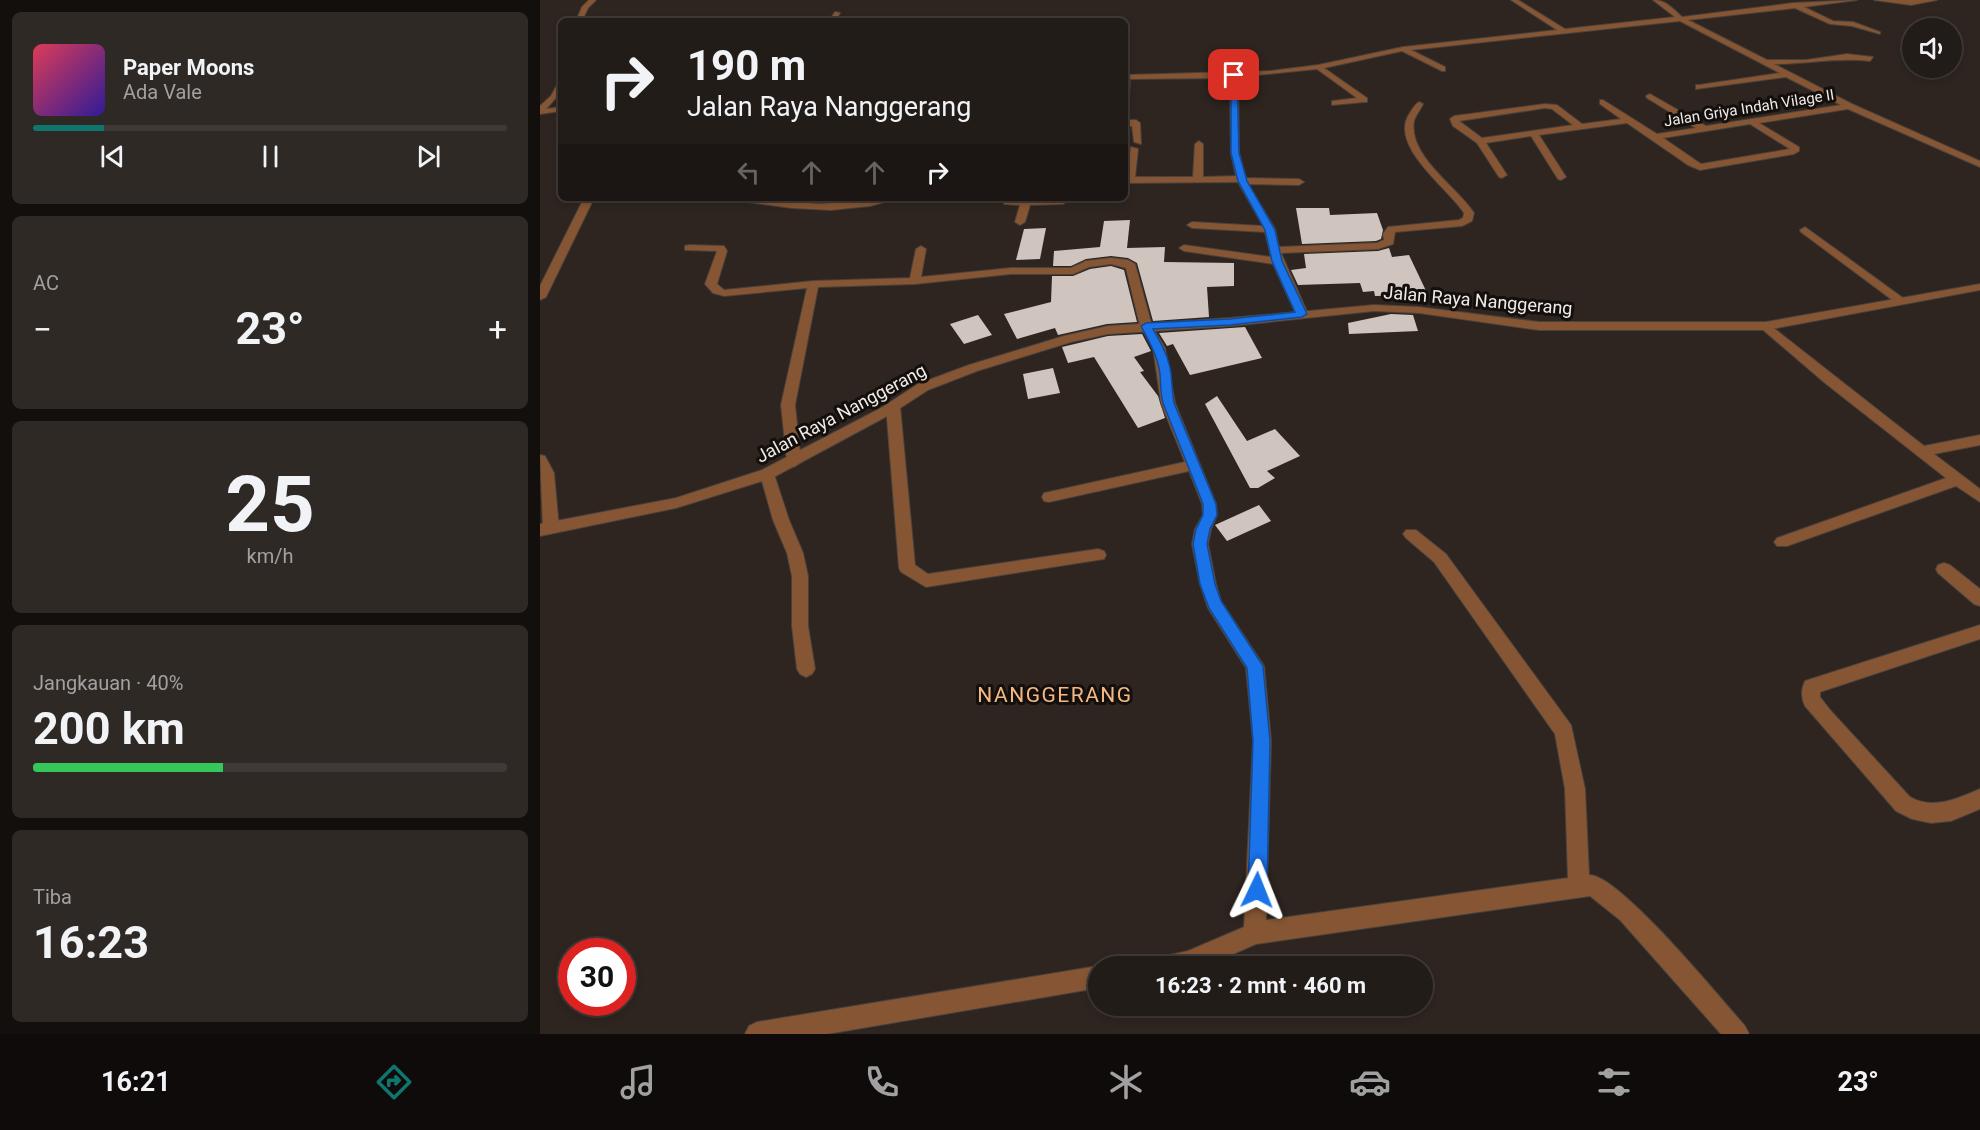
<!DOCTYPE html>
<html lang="id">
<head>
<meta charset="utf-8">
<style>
  body { margin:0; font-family:Roboto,sans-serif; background:#2e2925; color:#f1f3f6; height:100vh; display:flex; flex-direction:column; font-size:22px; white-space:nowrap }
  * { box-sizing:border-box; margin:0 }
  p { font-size:20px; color:#a2a1a2 }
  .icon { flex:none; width:33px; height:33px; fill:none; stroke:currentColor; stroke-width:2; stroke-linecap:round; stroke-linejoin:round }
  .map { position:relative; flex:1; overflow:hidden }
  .panel { display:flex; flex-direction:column; gap:12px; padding:12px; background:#130f0d; width:540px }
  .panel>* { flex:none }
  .banner { position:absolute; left:18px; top:18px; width:570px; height:183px; border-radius:9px; box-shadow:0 3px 9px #0003,0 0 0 2px #3f3a37; background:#221c18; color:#f1f3f6; overflow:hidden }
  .fabs { position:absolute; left:1362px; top:18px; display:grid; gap:12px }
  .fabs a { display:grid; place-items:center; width:60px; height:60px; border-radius:50%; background:#221c18; box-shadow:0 3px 9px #0003,0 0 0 2px #3f3a37; font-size:30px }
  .speed { position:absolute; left:18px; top:938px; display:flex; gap:12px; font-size:30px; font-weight:700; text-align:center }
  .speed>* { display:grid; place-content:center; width:78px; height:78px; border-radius:50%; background:#221c18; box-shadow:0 3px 9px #0003,0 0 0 2px #3f3a37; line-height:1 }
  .speed .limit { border:9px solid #d22; background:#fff; color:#111 }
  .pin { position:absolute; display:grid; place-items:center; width:51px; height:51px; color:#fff; margin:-26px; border-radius:12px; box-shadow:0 3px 9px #0006 }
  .me { position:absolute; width:66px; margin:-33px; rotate:2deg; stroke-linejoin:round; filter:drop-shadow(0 0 4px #0008) }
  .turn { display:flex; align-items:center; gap:21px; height:126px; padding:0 30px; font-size:27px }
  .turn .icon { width:78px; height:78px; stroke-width:2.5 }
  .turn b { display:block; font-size:42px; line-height:51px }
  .lanes { display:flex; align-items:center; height:57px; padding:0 30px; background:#0003; justify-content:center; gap:30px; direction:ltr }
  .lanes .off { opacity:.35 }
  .big { font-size:45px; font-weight:700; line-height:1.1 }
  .panel .tile { flex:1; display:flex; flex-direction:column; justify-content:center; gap:9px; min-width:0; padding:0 21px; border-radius:9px; background:#2e2925 }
  .panel .dial { align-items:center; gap:0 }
  .dial b { font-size:78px; line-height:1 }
  .song { display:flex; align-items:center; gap:18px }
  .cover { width:72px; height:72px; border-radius:9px; background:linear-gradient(135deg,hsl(350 70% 55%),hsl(250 70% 35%)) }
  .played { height:6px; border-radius:3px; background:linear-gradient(90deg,#0f766e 15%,#3f3a37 15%) }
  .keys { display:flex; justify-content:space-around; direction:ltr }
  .heat { display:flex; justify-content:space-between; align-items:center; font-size:33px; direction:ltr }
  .charge { height:9px; border-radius:4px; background:linear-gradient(90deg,#34c759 40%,#3f3a37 0) }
  .trip { position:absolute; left:548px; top:956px; width:345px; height:60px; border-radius:30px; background:#221c18; box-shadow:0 3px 9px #0003,0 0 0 2px #3f3a37; font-weight:700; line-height:60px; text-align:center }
  .menu { display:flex; height:96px; justify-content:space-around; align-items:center; background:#0e0b0a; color:#a2a1a2 }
  .menu .icon { width:42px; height:42px }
  .menu .on { color:#0f766e }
  .menu b { font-size:27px; color:#f1f3f6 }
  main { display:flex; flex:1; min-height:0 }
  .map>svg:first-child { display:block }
  .building { fill:#d0c4be }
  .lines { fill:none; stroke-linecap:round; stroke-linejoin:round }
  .minor-casing { stroke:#49413c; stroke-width:2 }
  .tertiary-casing { stroke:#49413c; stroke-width:2 }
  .minor { fill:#865634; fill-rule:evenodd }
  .tertiary { fill:#865634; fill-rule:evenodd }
  .route { fill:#1a73e8; stroke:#114b97; stroke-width:1.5 }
  .labels { text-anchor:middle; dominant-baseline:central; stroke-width:6; stroke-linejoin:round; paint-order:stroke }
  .far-street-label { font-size:15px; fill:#f1ebe7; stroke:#130f0d }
  .street-label { font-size:18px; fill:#f1ebe7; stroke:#130f0d }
  .quarter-label { font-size:21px; letter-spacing:1.5px; fill:#f5b881; stroke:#130f0d }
</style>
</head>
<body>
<main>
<section class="panel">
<div class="tile">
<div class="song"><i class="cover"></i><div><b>Paper Moons</b><p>Ada Vale</p></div></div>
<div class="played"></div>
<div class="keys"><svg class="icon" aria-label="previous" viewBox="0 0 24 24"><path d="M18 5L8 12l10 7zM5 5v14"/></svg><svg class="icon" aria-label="pause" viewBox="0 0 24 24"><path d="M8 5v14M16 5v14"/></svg><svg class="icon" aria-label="next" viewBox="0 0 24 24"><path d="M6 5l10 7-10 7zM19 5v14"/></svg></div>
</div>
<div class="tile"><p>AC</p>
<div class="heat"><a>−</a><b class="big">23°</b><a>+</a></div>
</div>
<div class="tile dial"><b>25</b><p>km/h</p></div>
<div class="tile"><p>Jangkauan · 40%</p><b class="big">200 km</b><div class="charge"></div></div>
<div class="tile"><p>Tiba</p><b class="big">16:23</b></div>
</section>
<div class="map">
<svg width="1440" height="1034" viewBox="0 0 1440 1034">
  <rect width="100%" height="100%" fill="#2e2520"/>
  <g class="building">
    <path d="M756,208h33l1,7 47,-2 6,17 -2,9 -5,2 -74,3z"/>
    <path d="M590,220l-3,28 38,-1 -1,15 70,1v23l-27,1 2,30 -56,4 -16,-58 -9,-5 -17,-2 -25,3 -15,7h-18l1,-15 46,-4 4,-26z"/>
    <path d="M506,228l-6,31 -24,1 8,-31z"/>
    <path d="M849,248l3,9 17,-2 19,40 -53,1 -1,-5 -11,1 -3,-9 -62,2 -7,-15 15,-2 -2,-14 74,-3z"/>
    <path d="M571,266l13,4 13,52 -30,2 -49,11 -3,-7 -38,11 -13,-25 47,-12 1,-26h21l17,-7z"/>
    <path d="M851,314l22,1 5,16 -69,3 -1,-11z"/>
    <path d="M438,315l14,20 -28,9 -14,-20z"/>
    <path d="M705,327l17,31 -72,17 -17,-31 -6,2 -8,-13z"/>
    <path d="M602,334l9,17 -17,6 10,14 -4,1 18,24 7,22 -27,10 -44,-71 -26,6 -6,-16 46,-11z"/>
    <path d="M513,368l7,25 -32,6 -5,-25z"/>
    <path d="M677,396l30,45 28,-12 25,27 -33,15 8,7 -17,10h-8l-45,-84z"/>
    <path d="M719,505l12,16 -44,20 -12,-16z"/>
  </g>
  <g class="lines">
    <g class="minor-casing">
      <g id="minor">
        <path d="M49,0h7l-8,8 -6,13h-6l6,-14z"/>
        <path d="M971,0h7l47,29 110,-12 -22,-17c13,0 19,8 29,17l111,-14 64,-3 -53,7 29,14 20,1 27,10v2l-28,-8 -22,-2 -35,-16 -107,12 79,40h39l41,-6 26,3 -3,4c-32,-4 -64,3 -96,3l78,40 128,57v6l-132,-58 -89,14 40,24v4l-5,3 -94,16 -12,-5 -61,-42 -88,12 27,42 -5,3 -3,-1 -27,-43 -45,7 21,32 -5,3 -3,-1 -22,-34 -24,-17 -3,-7 4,-3 91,-12 12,1 25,19 39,-5 -21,-15v-4h3l54,34 39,-6 -49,-30 -1,-2 4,-2 56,32 135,-21 -55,-28 -90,12v-4h3l81,-12 -100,-52 -269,29 34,17v4h-3l-40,-20 -78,17 43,30v4h-3l-32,3v-4l25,-3 -40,-29 -79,8 1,76 7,25 53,1 5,3 -5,3 -51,-1 27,45 4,18 98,-4 7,-3 -1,-6 5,-7 71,-7 4,-2 1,-5c-15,-24 -73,-65 -56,-97 4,-6 6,-11 11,-14l4,2c-2,5 -8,12 -9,17 -6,35 42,65 60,92l-2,8 -10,5 -67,6 -2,12 -15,5 -97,4 27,61 -2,2 -4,1 -6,-3 -23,-50 -89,-13 -5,-3 5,-3 87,12 -6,-25 -73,-4 -5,-3 5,-3 71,4 -25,-44 -113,1 6,-36 7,2 -3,28h58l2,-33 4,-3 4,3v33l33,-1 -5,-23 -1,-75 -100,1 -1,18 -4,2v-24l145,-4 48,-6 85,-18 154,-17zM1005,108l7,1 21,16 -91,13 -23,-17zM1210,124l40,25 -89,15 -38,-26z"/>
        <path d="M1334,0h63l-26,5z"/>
        <path d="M295,12l5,1 -5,8h-6z"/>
        <path d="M18,83h3v9l-15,17 15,-2v4l-21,3v-8l11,-10z"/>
        <path d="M585,120h11l4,3 1,21 -7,-2 -2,-16h-7z"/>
        <path d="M44,198h10l-48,99 -6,3v-14z"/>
        <path d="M196,198h27l55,6 82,-6 -30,8 -39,4 -39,-2 -51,-7z"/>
        <path d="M464,198h64v3l-5,3 -33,1 -5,17 -5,3 -5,-3 5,-17 -16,-1z"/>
        <path d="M1265,227l98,71v4h-8l-94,-70 -1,-2z"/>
        <path d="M149,245l35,1 3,5 -10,33 7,6 89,-9 97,-3 6,-29 5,-3 5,3 -5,28 90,-9h60l15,-7 25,-3 17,2 7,4 17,62 13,22 10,55 41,101 1,11 -6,14 -3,15 8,40 5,17 43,65 7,75 -5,179 302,-42 -3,-89 -10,-55 -121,-172 -28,-24 -3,-4 3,-4h10l30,24 125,171 14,64 4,86c29,-2 133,125 156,151l4,8h-28l-101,-114 -30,-24 -334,48 -50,22h-53l3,-8 32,-7 56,-24 9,-186 -7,-73 -38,-60 -8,-24 -8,-40 3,-15 8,-14 -1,-11 -13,-33 -140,31 -5,-1 -2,-4 2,-4 5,-1 136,-30 -24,-59 -8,-55 -13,-22 -14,-58 -15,-4 -22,3 -16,7h-62l-96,10 -97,3 -23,118 6,57 -7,5 -7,-5 -6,-57 26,-117 -83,8 -11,-3 -8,-9 12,-33 -32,-1v-4z"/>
        <path d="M1226,322l158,124 56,-11v10l-46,9 46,35v13l-24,-16 -169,60h-10l-3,-4 3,-4 169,-60 -121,-95 -63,-54 -2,-3z"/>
        <path d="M353,402l7,4 15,159 13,9 170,-25 6,2 2,4 -2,4 -178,28 -25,-15 -2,-4 -13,-162z"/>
        <path d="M0,455l5,1 9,17 5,55 -3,4h-10l-3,-4z"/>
        <path d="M227,469l7,5 15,46 14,33 5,23v50l7,43 -3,5 -6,3 -6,-3 -3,-5 -5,-43v-50l-5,-23 -14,-33 -13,-46z"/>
        <path d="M1404,563l6,2 30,24v17l-6,-2 -36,-31 -2,-4 2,-4z"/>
        <path d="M1440,625v14l-160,53v5l11,14 79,86c23,13 47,2 70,-8v20l-29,12 -20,2 -19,-4 -16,-8 -91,-105c-4,-8 -4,-17 0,-25l6,-2z"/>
        <path d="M558,966v22l-271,46h-82l4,-8 8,-4z"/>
      </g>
    </g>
    <g class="tertiary-casing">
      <path id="tertiary" d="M1440,284v6l-214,40h-227l-120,-17 -45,-2 -144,15 -122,8 -37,8 -94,29 -49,19 -37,24 -119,64 -96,30 -136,28v-12l136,-26 86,-28 119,-62 37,-24 51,-19 95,-29 44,-10 122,-8 144,-13 45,2 120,15h227z"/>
    </g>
    <use href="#minor" class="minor"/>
    <use href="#tertiary" class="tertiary"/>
  </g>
  <path class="route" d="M691,74l6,1 2,78 8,28 28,49 7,31 25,53 -5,3 -72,8 -77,4c8,14 16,28 18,45 1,10 1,18 3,29l42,101 1,11 -7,14 -3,15 8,40 6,17 42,65 7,75 -3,149 -3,7 -7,3 -6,-3 -3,-7 5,-149 -6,-73 -38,-60 -9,-24 -7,-40 3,-15 7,-14v-11l-40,-101c-3,-11 -2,-19 -3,-29 -2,-17 -11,-33 -19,-48l5,-3 84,-4 65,-7 -23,-51 -7,-31 -27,-49 -7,-28z"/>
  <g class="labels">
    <g class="far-street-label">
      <text transform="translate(1209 108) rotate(-9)">Jalan Griya Indah Vilage II</text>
    </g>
    <g class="street-label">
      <text transform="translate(938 300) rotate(5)">Jalan Raya Nanggerang</text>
      <text transform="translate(301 413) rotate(-28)">Jalan Raya Nanggerang</text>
    </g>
    <g class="quarter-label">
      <text x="515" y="695">NANGGERANG</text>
    </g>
  </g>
</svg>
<div class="fabs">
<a><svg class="icon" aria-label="sound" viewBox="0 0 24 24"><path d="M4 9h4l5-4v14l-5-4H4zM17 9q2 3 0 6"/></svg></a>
</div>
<div class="speed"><div class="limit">30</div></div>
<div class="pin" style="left:694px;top:75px;background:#d93025"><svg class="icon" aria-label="arrive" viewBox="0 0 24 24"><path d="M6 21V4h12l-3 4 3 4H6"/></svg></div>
<svg class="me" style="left:717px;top:890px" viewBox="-20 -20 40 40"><path d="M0-17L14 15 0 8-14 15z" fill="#1a73e8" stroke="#fff" stroke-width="4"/></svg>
<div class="trip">16:23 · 2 mnt · 460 m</div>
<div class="banner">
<div class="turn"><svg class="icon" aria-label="right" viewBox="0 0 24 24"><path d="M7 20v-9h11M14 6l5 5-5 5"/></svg><div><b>190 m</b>Jalan Raya Nanggerang</div></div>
<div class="lanes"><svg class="icon off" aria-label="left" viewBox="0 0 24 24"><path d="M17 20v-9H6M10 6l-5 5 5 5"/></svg><svg class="icon off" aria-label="ahead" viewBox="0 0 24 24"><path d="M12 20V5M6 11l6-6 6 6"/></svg><svg class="icon off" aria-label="ahead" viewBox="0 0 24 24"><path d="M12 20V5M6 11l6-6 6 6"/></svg><svg class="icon" aria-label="right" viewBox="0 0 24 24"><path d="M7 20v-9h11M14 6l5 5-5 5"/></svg></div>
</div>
</div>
</main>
<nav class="menu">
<b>16:21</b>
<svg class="icon on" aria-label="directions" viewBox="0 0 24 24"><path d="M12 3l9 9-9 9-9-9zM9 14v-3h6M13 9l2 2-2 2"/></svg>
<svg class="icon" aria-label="music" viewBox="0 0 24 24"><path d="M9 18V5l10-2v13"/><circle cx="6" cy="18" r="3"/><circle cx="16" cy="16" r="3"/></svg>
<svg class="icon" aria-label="phone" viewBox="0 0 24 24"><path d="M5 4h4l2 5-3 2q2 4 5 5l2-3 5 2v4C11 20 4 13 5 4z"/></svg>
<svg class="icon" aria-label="climate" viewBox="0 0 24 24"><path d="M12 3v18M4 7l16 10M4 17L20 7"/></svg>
<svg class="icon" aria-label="car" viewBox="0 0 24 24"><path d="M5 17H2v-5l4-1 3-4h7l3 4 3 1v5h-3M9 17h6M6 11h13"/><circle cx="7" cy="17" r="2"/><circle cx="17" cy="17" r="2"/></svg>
<svg class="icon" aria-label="filters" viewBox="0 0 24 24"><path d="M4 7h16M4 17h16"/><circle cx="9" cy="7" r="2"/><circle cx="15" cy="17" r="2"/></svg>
<b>23°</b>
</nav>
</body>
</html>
